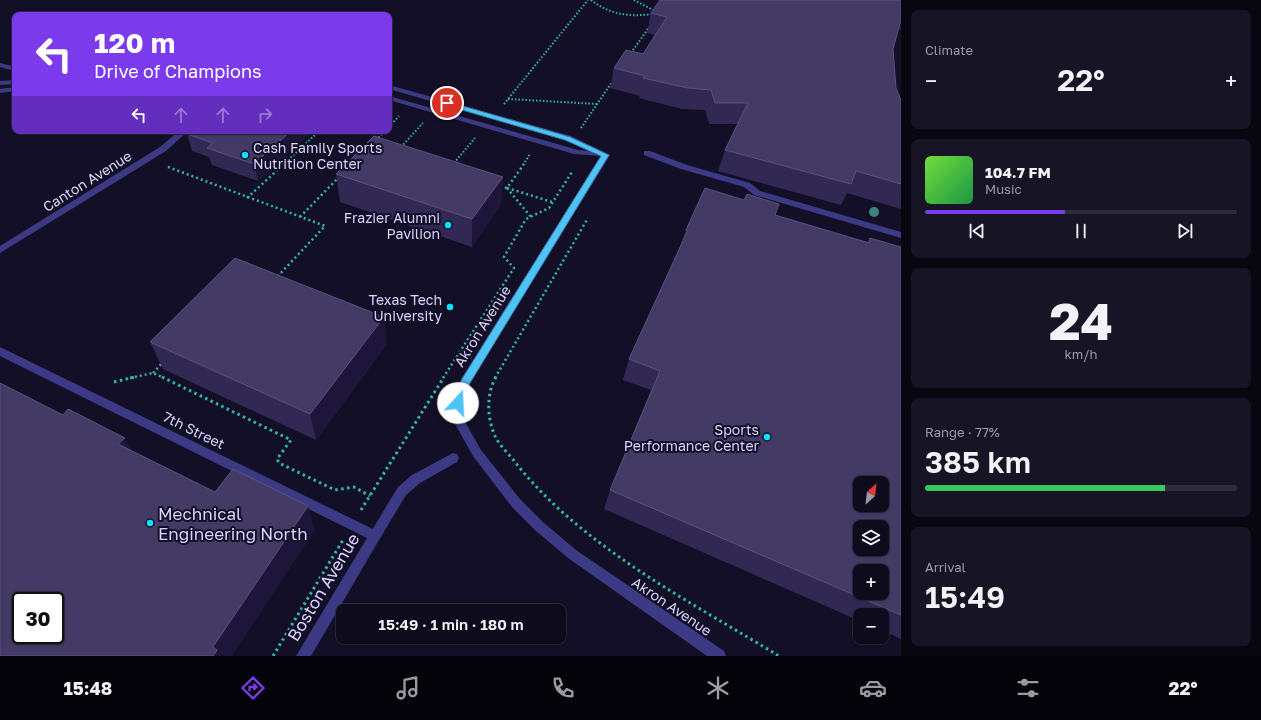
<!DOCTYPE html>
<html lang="en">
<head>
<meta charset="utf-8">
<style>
  body { margin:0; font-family:"Golos Text",sans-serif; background:#171425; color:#f1f3f6; height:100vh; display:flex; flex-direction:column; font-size:15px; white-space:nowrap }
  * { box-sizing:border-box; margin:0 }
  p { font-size:13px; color:#9b9ba3 }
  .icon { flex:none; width:22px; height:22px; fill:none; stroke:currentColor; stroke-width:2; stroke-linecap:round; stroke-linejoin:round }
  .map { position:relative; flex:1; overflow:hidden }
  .panel { display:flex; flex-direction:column; gap:10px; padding:10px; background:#08060f; width:360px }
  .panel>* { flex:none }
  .top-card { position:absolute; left:12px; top:12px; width:380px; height:122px; border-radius:8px; box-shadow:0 1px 3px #0004,0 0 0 1px #2e2b3b; background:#7c3aed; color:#fff; overflow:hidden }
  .needle { width:26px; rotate:27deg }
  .tools { position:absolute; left:853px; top:476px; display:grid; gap:8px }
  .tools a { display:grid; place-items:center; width:36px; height:36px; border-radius:8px; background:#0e0b1c; box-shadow:0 1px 3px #0004,0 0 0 1px #2e2b3b; font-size:20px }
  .speed { position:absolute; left:12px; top:592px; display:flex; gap:8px; font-size:20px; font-weight:700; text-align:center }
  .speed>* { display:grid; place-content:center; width:52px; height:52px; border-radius:50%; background:#0e0b1c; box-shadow:0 1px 3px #0004,0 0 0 1px #2e2b3b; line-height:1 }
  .speed .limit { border:2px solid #111; border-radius:6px; background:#fff; color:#111 }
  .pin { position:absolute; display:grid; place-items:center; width:34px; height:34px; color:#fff; margin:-17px; border:2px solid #fff; border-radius:50%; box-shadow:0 1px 4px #0007 }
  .me { position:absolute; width:44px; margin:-22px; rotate:20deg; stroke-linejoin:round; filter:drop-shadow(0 0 3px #0008) }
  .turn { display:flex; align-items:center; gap:14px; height:84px; padding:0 16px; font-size:18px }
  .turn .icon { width:52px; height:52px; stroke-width:2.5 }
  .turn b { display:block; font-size:28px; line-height:34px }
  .lanes { display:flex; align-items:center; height:38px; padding:0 16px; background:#0003; justify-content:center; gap:20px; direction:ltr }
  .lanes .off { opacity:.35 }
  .big { font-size:30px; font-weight:600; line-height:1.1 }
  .panel .widget { flex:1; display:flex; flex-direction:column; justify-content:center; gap:6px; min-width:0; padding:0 14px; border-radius:8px; background:#171425 }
  .panel .dial { align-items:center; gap:0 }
  .dial b { font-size:52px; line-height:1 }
  .song { display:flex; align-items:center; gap:12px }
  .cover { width:48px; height:48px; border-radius:6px; background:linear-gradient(135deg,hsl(100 70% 55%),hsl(140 70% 35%)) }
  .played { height:4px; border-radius:2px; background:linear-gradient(90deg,#7c3aed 45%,#2e2b3b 45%) }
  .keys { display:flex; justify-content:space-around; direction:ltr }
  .heat { display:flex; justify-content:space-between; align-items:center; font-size:22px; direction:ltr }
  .charge { height:6px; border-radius:3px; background:linear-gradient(90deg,#34c759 77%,#2e2b3b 0) }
  .trip { position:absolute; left:336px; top:604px; width:230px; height:40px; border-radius:8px; background:#0e0b1c; box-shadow:0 1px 3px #0004,0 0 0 1px #2e2b3b; font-weight:600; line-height:40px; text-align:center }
  .dock { display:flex; height:64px; justify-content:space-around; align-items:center; background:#06040b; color:#9b9ba3 }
  .dock .icon { width:28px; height:28px }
  .dock .selected { color:#7c3aed }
  .dock b { font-size:18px; color:#f1f3f6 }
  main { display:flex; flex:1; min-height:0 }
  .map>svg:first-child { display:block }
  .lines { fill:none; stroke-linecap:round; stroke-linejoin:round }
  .path-far2 { stroke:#2fb8b0; stroke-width:2; stroke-dasharray:1.5 2; stroke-linecap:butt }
  .path-far1 { stroke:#2fb8b0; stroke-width:2.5; stroke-dasharray:2 3; stroke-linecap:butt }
  .path { stroke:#2fb8b0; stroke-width:3; stroke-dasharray:2.5 3.5; stroke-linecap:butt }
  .service { fill:#3d3a85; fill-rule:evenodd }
  .pedestrian { fill:#3d3a85; fill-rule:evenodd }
  .minor { fill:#3d3a85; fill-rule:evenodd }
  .tree { fill:#3d827b }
  .wall { fill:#312854 }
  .shaded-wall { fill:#1d163a }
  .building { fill:#433a66; stroke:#5a527e; fill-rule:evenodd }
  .route { fill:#4fc3f7; stroke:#337fa1 }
  .poi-dot { fill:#00e5ff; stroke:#130f26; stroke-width:1.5 }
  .labels { text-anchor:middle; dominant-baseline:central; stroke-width:4; stroke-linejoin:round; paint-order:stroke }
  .poi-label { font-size:14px; fill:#d9d4ff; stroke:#130f26; text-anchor:end }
  .street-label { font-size:14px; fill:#d9d4ff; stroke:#130f26 }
  .near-poi-label { font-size:17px; fill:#d9d4ff; stroke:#130f26; text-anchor:start }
  .near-street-label { font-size:17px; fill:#d9d4ff; stroke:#130f26 }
</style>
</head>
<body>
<main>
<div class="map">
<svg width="901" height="656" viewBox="0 0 901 656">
  <rect width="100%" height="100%" fill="#130f26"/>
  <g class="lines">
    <g class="path-far2">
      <path d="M591,0c19,15 39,17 62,14"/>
      <path d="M634,0l21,11"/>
      <path d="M631,53l19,-27"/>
      <path d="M508,99l89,5"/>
      <path d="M504,104l84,-104"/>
      <path d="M389,127l10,-11"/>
      <path d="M581,128l31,-46"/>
      <path d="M376,140l8,-8 -2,-1"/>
      <path d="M401,147l22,-24"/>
      <path d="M454,163l21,-25"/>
      <path d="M283,165l36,-34"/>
      <path d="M523,165l7,-11"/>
    </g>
    <g class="path-far1">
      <path d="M168,167l157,59 -48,51"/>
      <path d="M500,186l7,2 17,-24"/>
      <path d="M507,188l45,14"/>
      <path d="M507,188l24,29"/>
      <path d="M247,198l37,-34"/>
      <path d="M300,217l39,-40"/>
      <path d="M153,373l9,-10"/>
      <path d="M130,378l23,-5 11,5"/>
      <path d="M443,378l71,-110 -10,-11 22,-38 23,-11 23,-36"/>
      <path d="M495,378l93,-160"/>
    </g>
    <g class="path">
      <path d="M162,377l129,63 -14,19 2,4 56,27 19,-3 16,9"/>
      <path d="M496,377c-10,17 -9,41 -1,59 4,9 14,18 20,26 66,84 174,139 264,194"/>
      <path d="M114,382l21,-5"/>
      <path d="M361,510l83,-133"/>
      <path d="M273,656l70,-116"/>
    </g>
    <path class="service" d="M0,63l15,4v4l-15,-4z"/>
    <g class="pedestrian">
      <path d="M644,151h6l37,14 63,18 10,8 141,41v6l-147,-43 -10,-8 -63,-18 -37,-14z"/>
      <path d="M453,453l4,1 2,4 -2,4 -37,21 -14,12 -27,45 -4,2 -4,-2 -2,-4 2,-4 27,-45 14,-12z"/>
    </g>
    <g class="minor">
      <path d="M15,80v4l-15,1v-4z"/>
      <path d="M389,85l182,51 39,19 -140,228 -7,20 2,19 16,28 39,49 24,24 32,27 148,101 2,5h-19l-139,-98 -32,-27 -24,-24 -39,-51 -19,-34 -1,-19 8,-24 140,-223 -27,-2 -185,-54v-4l189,54 12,1 -25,-11 -176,-51z"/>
      <path d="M15,87v4l-15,2v-4z"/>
      <path d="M179,131h9l-22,20 -166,102v-7l160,-99z"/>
      <path d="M0,347l379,185 2,4 -2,4 -68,116h-15l71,-118 -367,-182z"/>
    </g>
  </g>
  <circle class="tree" cx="874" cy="212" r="5"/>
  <g class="wall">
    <path d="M901,0v28l-4,4 -4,17 3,39 5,12v109l-54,-16 -6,12 -123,-34 7,-21 13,-26h-29l-4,-14 -23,-1 -43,-11 1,-2 -30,-8 4,-20 29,-14 12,-19 -8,-2 4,-20z"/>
    <path d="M191,131h121l-54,50 -46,-16 -3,-8 -17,-6 -5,-17z"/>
    <path d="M336,174l167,3 -2,27 -29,43 -132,-45z"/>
    <path d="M775,215l93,27 2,-4 31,9v392l-19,-9v-15h-22v6l-256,-112 6,-19 41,-100 -28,-10 6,-21 50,-110 7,-19z"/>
    <path d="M150,342l237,2 -71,96 -153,-71z"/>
  </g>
  <g class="shaded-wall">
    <path d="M901,20v7l-9,13z"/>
    <path d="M291,131h21l-54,50 -4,-17z"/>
    <path d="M503,177l-2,27 -29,43v-28z"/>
    <path d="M384,317l3,27 -71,96 -6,-26z"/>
    <path d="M125,438l14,25 -21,-19z"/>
    <path d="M308,506l7,24 -83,126h-19v-9z"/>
  </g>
  <g class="building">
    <path d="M660,0h241v20l-8,29 3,39 5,12v84l-45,-13 -5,13 -126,-34 23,-47h-33l-4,-13 -23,-2 -45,-10 2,-2 -31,-8 12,-18 17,4 24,-37 -16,-4z"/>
    <path d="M191,131h100l-37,33 -47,-16 6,-5 -26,-9z"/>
    <path d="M374,136l129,41 -31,42 -136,-45z"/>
    <path d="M705,188l39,12 3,-6 32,10 -4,11 94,28 1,-5 31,9v368l-291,-125 50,-119 -31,-12 59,-129h-2zM860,483h22v22h-22zM860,527h22v22h-22zM860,571h22v22h-22z"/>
    <path d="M235,258l149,59 -74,97 -160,-72z"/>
    <path d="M0,383l63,32 5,-6 57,29 -7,6 97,48 18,-23 75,37 -95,141 4,3 -4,6h-213zM21,601h34v34h-34z"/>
  </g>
  <path class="route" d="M445,102h4l121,35 39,18 -139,228 -9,22h-7l-1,-2 9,-24 139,-223 -36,-16 -120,-35z"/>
  <g class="poi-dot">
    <circle cx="245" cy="155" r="4"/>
    <circle cx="448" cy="225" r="4"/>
    <circle cx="450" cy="307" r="4"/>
    <circle cx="767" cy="437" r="4"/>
    <circle cx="150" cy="523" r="4"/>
  </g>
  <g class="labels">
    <g class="poi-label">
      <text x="253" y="147" text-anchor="start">Cash Family Sports<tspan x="253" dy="16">Nutrition Center</tspan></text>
      <text x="440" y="217">Frazier Alumni<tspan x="440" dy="16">Pavilion</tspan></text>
      <text x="442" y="299">Texas Tech<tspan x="442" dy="16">University</tspan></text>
      <text x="759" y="429">Sports<tspan x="759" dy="16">Performance Center</tspan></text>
    </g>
    <g class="street-label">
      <text transform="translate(87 181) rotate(-32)">Canton Avenue</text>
      <text transform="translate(482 326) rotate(-58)">Akron Avenue</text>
      <text transform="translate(194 430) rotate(26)">7th Street</text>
      <text transform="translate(672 606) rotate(34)">Akron Avenue</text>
    </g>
    <g class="near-poi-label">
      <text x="158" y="513">Mechnical<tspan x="158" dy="20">Engineering North</tspan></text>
    </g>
    <g class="near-street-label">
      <text transform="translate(323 587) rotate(-59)">Boston Avenue</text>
    </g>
  </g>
</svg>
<div class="tools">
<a><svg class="needle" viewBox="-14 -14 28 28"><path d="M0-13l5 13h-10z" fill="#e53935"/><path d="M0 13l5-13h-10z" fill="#9b9ba3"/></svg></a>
<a><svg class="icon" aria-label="layers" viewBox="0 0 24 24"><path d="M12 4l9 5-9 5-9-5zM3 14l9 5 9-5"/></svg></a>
<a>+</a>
<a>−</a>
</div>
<div class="speed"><div class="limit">30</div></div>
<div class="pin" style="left:447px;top:103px;background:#d93025"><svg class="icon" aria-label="arrive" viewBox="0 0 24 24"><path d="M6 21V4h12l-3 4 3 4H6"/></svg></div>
<svg class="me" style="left:458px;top:403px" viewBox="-20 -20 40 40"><circle r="19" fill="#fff"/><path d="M0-13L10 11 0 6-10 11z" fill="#4fc3f7"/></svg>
<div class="trip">15:49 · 1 min · 180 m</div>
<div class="top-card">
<div class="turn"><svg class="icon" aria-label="left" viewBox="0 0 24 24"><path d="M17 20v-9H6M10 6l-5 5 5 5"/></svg><div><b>120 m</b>Drive of Champions</div></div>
<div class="lanes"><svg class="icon" aria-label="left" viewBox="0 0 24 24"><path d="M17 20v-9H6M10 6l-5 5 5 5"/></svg><svg class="icon off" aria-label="ahead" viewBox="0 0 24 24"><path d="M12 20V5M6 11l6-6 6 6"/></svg><svg class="icon off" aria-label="ahead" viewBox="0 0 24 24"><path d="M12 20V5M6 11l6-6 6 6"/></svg><svg class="icon off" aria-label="right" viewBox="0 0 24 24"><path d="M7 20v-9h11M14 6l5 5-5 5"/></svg></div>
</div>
</div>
<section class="panel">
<div class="widget"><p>Climate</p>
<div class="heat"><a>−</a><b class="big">22°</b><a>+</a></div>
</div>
<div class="widget">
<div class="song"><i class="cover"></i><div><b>104.7 FM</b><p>Music</p></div></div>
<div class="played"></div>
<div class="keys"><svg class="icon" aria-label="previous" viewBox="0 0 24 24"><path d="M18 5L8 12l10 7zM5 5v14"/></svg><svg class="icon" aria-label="pause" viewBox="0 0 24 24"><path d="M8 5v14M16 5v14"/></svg><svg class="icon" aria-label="next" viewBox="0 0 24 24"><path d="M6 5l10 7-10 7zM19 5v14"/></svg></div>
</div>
<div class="widget dial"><b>24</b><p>km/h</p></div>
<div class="widget"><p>Range · 77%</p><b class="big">385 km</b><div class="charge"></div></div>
<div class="widget"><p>Arrival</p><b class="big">15:49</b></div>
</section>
</main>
<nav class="dock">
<b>15:48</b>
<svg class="icon selected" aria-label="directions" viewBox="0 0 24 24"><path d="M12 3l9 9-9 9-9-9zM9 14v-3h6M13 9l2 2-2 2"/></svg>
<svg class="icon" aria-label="music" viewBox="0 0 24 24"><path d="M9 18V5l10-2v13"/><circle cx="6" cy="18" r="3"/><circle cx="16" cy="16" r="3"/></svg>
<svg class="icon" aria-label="phone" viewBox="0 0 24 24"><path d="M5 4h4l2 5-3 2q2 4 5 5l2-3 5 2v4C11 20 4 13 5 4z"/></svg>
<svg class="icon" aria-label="climate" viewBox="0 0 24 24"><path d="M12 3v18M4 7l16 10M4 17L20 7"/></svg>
<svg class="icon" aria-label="car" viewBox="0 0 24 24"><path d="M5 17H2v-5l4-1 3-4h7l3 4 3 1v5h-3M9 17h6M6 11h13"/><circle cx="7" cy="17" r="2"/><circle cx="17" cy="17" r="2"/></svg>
<svg class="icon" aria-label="filters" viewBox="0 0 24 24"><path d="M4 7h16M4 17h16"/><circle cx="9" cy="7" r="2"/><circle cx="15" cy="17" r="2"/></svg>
<b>22°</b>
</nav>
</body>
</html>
